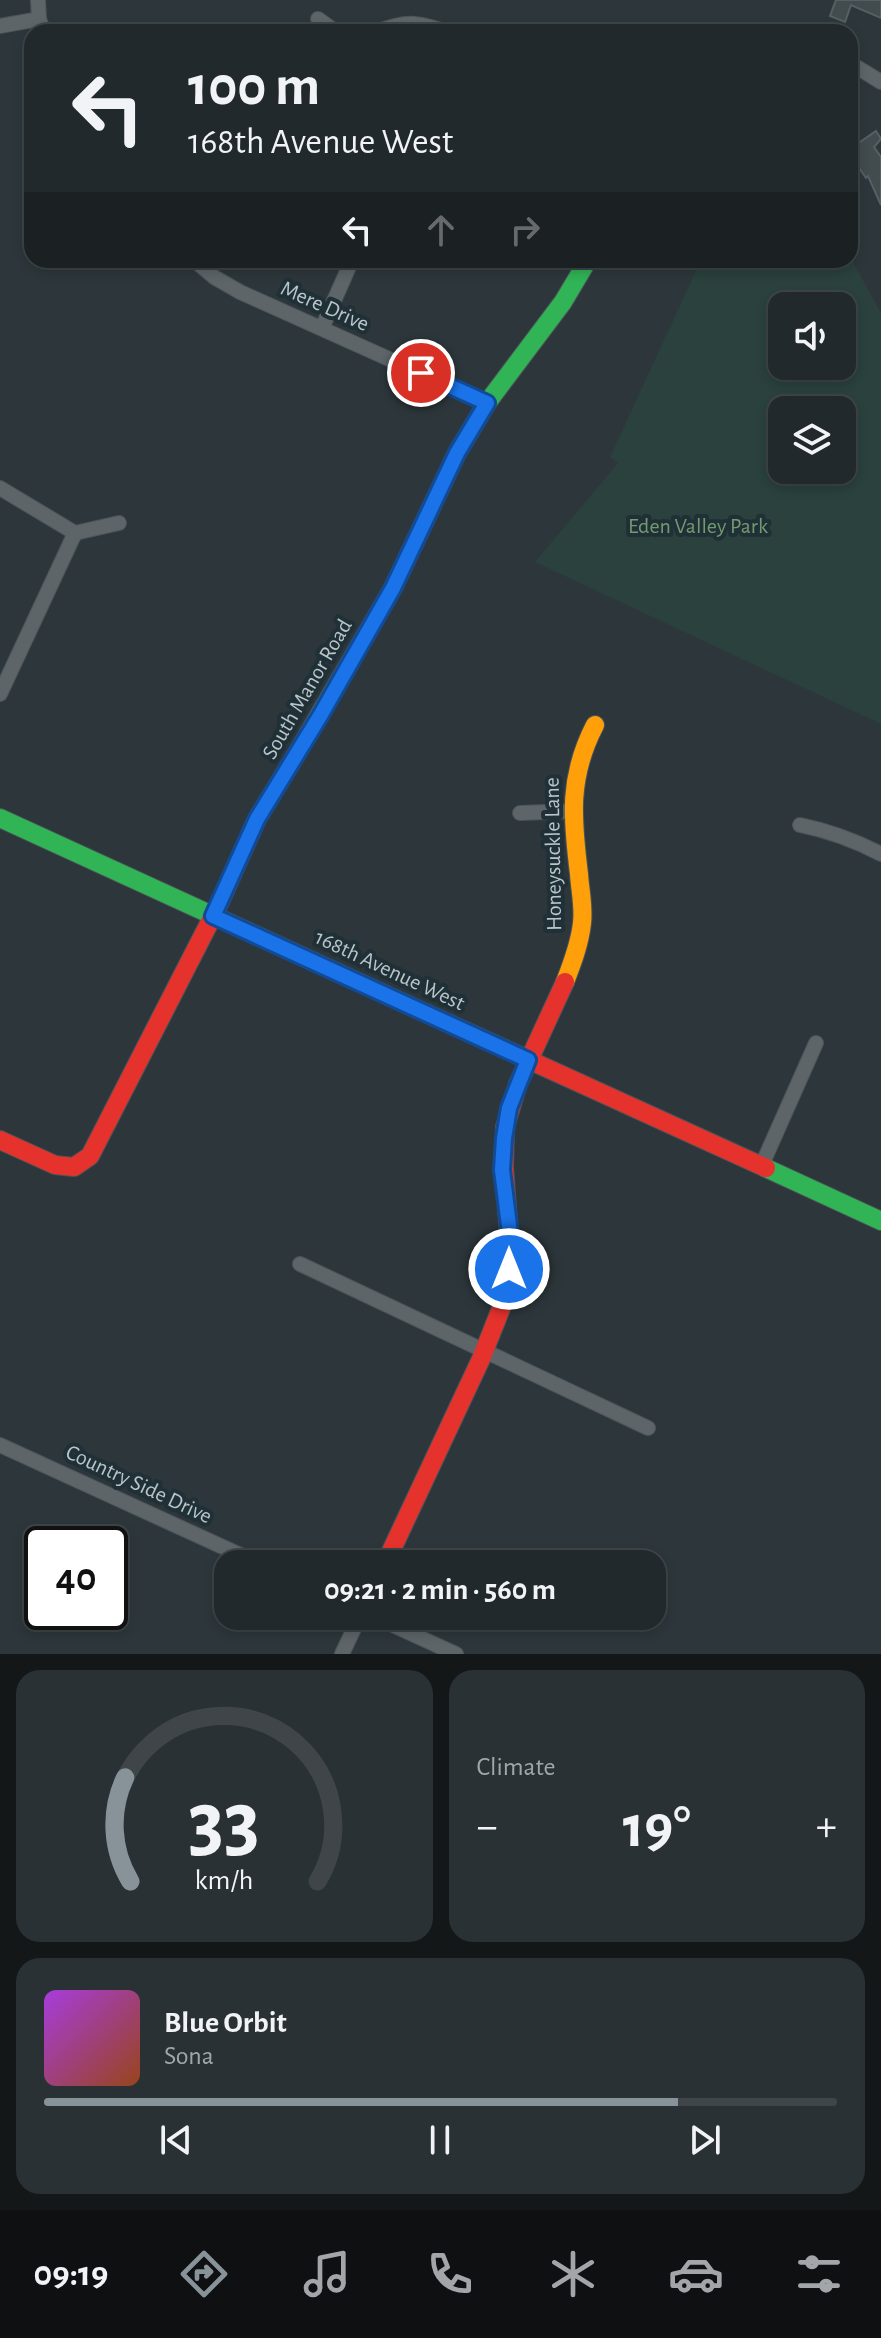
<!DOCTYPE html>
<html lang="en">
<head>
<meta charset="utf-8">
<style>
  body { margin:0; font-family:"Alegreya Sans",sans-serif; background:#2a3134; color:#f1f3f6; height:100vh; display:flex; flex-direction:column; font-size:30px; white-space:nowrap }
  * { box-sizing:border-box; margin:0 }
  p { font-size:26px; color:#a2a6a9 }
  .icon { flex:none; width:44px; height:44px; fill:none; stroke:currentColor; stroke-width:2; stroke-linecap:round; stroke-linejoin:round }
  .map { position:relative; height:1654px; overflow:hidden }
  .panel { display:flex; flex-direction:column; gap:16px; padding:16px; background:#131718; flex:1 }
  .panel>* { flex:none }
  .hud { position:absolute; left:24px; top:24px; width:834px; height:244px; border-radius:24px; box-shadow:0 4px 12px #0003,0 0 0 2px #3f4548; background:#22292c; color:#f1f3f6; overflow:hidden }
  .buttons { position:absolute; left:768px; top:292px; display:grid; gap:16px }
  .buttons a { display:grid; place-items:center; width:88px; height:88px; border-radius:16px; background:#22292c; box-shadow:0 4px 12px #0003,0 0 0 2px #3f4548; font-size:40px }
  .speed { position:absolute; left:24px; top:1526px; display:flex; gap:16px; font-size:40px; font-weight:700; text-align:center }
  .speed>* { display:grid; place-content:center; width:104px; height:104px; border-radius:50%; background:#22292c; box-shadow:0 4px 12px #0003,0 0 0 2px #3f4548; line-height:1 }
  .speed .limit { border:4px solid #111; border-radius:12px; background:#fff; color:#111 }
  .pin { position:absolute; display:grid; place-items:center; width:68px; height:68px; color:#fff; margin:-34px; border:4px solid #fff; border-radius:50%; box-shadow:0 2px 8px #0007 }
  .me { position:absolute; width:88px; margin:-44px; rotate:0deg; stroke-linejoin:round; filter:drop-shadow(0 0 6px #0008) }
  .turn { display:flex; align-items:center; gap:28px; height:168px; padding:0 32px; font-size:36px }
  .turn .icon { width:104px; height:104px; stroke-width:2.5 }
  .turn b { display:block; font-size:56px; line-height:68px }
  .lanes { display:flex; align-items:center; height:76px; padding:0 32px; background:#0003; justify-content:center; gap:40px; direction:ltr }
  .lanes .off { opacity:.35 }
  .big { font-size:60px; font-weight:700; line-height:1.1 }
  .panel .widget { flex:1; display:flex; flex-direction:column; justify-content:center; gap:12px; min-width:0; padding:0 28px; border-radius:24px; background:#2a3134 }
  .panel .dial { align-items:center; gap:0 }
  .dial svg { height:208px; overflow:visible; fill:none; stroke:#3f4548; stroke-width:7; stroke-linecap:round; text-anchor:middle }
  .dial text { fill:#f1f3f6; stroke:none }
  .song { display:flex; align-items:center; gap:24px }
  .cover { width:96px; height:96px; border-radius:12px; background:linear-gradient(135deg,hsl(280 70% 55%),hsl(20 70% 35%)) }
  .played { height:8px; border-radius:4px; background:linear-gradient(90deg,#889399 80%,#3f4548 80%) }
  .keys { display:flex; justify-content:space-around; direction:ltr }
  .heat { display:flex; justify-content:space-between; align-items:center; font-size:44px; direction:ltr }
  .panel .tiles { flex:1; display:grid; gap:16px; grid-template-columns:1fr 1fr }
  .widget:last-child { grid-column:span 2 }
  .trip { position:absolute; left:214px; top:1550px; width:452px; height:80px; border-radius:24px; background:#22292c; box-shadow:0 4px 12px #0003,0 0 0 2px #3f4548; font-weight:700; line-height:80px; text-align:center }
  .dock { display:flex; height:128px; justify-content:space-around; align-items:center; background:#0e1012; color:#a2a6a9 }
  .dock .icon { width:56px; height:56px }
  .dock .current { color:#889399 }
  .dock b { font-size:36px; color:#f1f3f6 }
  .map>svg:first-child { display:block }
  .green { fill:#2a413e; fill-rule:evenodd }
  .building { fill:#424c4f; stroke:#565f63; stroke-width:2 }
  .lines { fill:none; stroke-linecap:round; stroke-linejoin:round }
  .street-casing { stroke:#4b5458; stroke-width:16 }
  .fast-casing { stroke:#4b5458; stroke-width:20 }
  .slow-casing { stroke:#4b5458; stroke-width:20 }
  .jam-casing { stroke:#4b5458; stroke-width:20 }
  .street { stroke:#5e6569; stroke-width:14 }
  .fast { stroke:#30b455; stroke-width:18 }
  .slow { stroke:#ff9f0a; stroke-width:18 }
  .jam { stroke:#e5322d; stroke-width:18 }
  .route-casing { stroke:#114b97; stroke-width:20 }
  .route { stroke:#1a73e8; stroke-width:14 }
  .labels { text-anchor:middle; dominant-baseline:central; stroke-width:8; stroke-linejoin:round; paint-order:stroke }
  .street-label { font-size:22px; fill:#b9c5cb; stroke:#203037 }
  .park-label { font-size:22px; fill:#739b70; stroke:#203037 }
</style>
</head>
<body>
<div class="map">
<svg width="881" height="1654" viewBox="0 0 881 1654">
  <rect width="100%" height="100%" fill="#2d373b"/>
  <path class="green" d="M850,257l31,56v411l-346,-162 83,-99 -8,-6 91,-197h149zM782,306h60v60h-60zM782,410h60v60h-60z"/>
  <g class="building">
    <path d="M836,0h45v18l-30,-13 -6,17 -15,-6z"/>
    <path d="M876,131l5,8 -7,8 7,10v48l-13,-29 -2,2 -16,-23v-6z"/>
  </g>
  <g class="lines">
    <g class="street-casing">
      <g id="street">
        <path d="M38,0l1,19 5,13"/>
        <path d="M318,19l18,13"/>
        <path d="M0,26l39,-7"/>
        <path d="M377,32c29,-12 40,-10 70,0"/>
        <path d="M850,63l31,19"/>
        <path d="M194,260l20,17 26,15 247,111"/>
        <path d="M322,328l30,-68"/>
        <path d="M0,488l75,45"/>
        <path d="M75,533l44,-10"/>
        <path d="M0,694l75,-161"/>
        <path d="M520,813l53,-2"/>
        <path d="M800,825c30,6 54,15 81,29"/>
        <path d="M761,1167l55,-124"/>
        <path d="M300,1264l348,164"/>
        <path d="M0,1445l260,119"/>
        <path d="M373,1616l83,38"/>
        <path d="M342,1654l18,-38"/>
      </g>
    </g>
    <g class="fast-casing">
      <g id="fast">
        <path d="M299,750l94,-162 64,-135 30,-50 76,-101 25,-42"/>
        <path d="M0,818l428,196"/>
        <path d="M766,1168l115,53"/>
      </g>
    </g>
    <g class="slow-casing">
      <path id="slow" d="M565,982c7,-18 15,-39 17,-59 2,-16 -2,-33 -3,-49 -7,-56 -11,-97 16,-149"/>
    </g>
    <g class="jam-casing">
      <g id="jam">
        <path d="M428,1014l338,154"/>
        <path d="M0,1140l55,25 19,2 16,-11 129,-252 38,-85 42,-69"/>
        <path d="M385,1564l96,-205 21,-53 8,-58 -6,-81 1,-40 13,-43 47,-102"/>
      </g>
    </g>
    <use href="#street" class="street"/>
    <use href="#fast" class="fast"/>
    <use href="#slow" class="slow"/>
    <use href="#jam" class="jam"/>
  </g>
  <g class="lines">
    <g class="route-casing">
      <path id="route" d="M421,373l66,30 -30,50 -64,135 -73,128 -63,103 -44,97 315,144 -19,48 -5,30 -2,32 8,64 -1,35"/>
    </g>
    <use href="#route" class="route"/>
  </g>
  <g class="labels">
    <g class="street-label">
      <text transform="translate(325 306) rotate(24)">Mere Drive</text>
      <text transform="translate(307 689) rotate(-60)">South Manor Road</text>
      <text transform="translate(553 854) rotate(-91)">Honeysuckle Lane</text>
      <text transform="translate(390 970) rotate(25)">168th Avenue West</text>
      <text transform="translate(139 1484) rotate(25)">Country Side Drive</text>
    </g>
    <g class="park-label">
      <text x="698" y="526">Eden Valley Park</text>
    </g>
  </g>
</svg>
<div class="buttons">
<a><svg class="icon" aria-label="sound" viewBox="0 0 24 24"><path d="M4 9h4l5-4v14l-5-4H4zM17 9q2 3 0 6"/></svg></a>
<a><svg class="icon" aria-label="layers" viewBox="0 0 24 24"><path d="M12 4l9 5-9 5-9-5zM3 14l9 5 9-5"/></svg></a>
</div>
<div class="speed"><div class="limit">40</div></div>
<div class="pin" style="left:421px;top:373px;background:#d93025"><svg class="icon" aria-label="arrive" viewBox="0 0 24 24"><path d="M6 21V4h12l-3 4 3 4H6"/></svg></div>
<svg class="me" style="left:509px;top:1269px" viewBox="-20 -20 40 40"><circle r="17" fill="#1a73e8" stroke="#fff" stroke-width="3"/><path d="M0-11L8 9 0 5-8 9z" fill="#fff"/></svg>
<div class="trip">09:21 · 2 min · 560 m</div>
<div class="hud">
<div class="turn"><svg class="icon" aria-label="left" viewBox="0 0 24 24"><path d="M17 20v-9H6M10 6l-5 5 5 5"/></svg><div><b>100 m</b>168th Avenue West</div></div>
<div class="lanes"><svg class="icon" aria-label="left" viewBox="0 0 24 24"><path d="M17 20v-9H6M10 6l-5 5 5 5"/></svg><svg class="icon off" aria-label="ahead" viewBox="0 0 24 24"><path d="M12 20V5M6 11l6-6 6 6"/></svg><svg class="icon off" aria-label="right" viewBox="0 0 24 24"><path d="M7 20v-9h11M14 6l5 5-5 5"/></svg></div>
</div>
</div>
<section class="panel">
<div class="tiles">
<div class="widget dial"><svg viewBox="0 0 100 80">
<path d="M14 69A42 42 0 1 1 86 69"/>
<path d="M14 69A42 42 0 0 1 12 29" stroke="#889399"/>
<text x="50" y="56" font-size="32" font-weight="700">33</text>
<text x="50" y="72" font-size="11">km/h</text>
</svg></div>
<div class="widget"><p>Climate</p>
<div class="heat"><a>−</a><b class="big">19°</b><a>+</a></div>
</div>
<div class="widget">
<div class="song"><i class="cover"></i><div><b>Blue Orbit</b><p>Sona</p></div></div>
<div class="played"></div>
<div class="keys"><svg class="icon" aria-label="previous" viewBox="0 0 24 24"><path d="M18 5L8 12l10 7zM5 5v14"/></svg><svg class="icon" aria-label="pause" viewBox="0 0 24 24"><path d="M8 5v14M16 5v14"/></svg><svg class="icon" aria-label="next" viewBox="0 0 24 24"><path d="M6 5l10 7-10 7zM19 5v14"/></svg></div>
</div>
</div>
</section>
<nav class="dock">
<b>09:19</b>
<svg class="icon current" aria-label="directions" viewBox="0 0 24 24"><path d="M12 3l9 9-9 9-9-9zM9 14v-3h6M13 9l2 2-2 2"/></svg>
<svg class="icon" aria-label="music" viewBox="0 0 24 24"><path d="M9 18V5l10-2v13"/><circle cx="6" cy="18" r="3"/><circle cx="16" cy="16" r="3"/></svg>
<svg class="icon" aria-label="phone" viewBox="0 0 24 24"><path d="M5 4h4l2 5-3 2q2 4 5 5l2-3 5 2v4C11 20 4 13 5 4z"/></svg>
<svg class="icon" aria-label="climate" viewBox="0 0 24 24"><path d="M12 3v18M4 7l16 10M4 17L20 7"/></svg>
<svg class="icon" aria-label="car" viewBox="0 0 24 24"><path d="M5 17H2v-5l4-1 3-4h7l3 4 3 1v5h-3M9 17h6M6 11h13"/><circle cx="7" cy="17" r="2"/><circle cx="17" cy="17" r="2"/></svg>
<svg class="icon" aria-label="filters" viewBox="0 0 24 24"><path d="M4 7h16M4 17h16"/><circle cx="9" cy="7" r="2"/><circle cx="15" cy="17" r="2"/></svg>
</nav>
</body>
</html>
